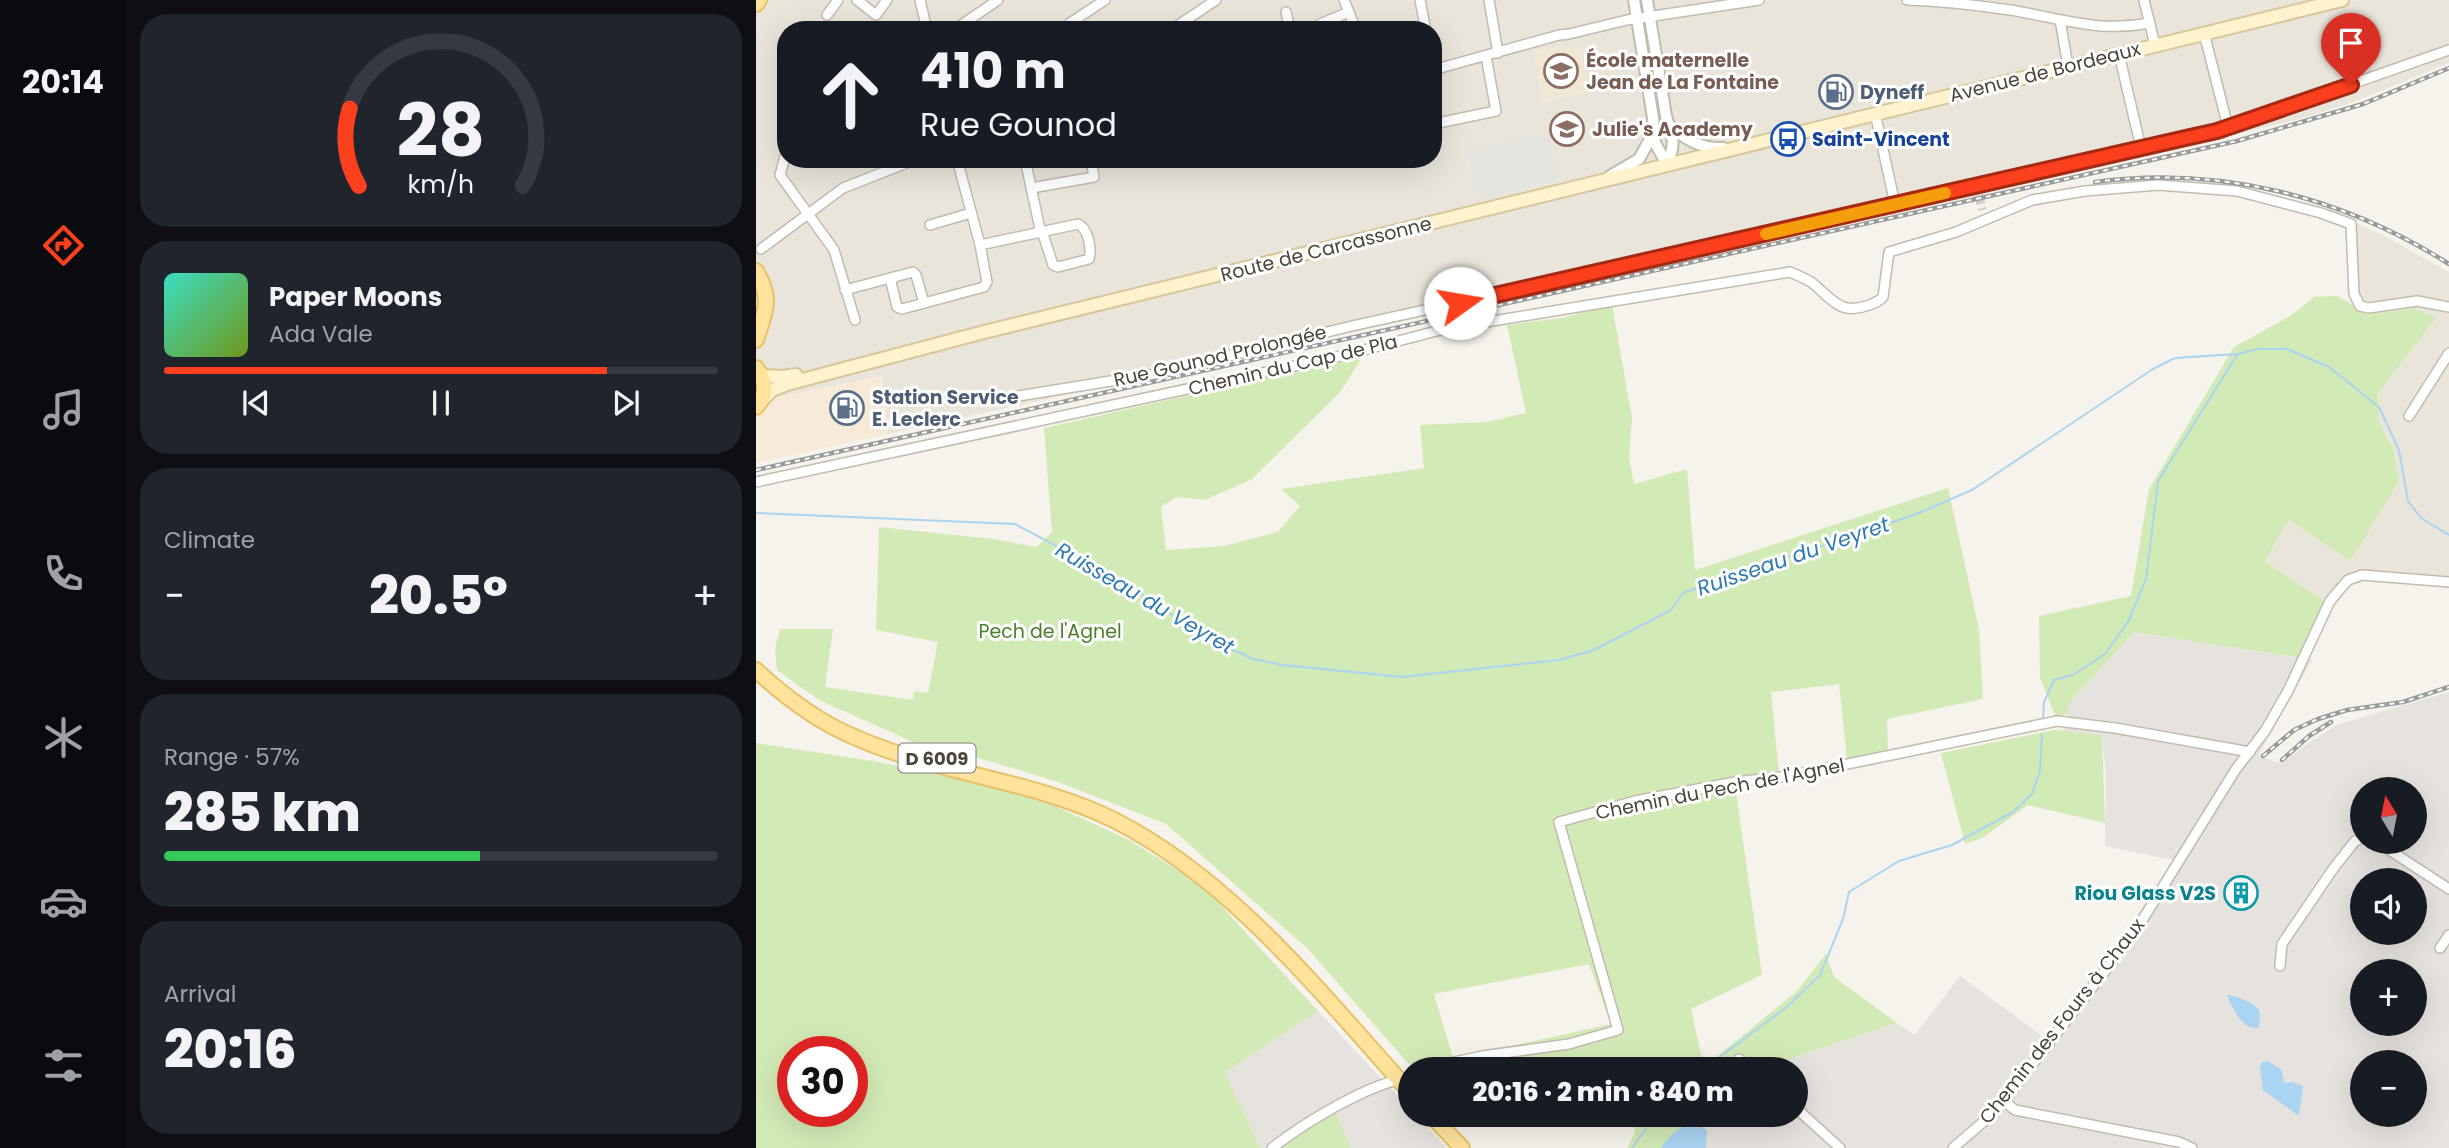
<!DOCTYPE html>
<html lang="en">
<head>
<meta charset="utf-8">
<style>
  body { margin:0; font-family:Poppins,sans-serif; background:#20242c; color:#f1f3f6; height:100vh; display:flex; flex-direction:column; font-size:26px; white-space:nowrap }
  * { box-sizing:border-box; margin:0 }
  p { font-size:23px; color:#9ea1a6 }
  .icon { flex:none; width:38px; height:38px; fill:none; stroke:currentColor; stroke-width:2; stroke-linecap:round; stroke-linejoin:round }
  .map { position:relative; flex:1; overflow:hidden }
  .drawer { display:flex; flex-direction:column; gap:14px; padding:14px; background:#0d0f14; width:630px }
  .drawer>* { flex:none }
  .top-card { position:absolute; left:21px; top:21px; width:665px; height:147px; border-radius:28px; box-shadow:0 7px 28px #0002; background:#171b24; color:#f1f3f6; overflow:hidden }
  .needle { width:46px; rotate:350deg }
  .controls { position:absolute; left:1594px; top:777px; display:grid; gap:14px }
  .controls a { display:grid; place-items:center; width:77px; height:77px; border-radius:50%; background:#171b24; box-shadow:0 7px 28px #0002; font-size:35px }
  .speed { position:absolute; left:21px; top:1036px; display:flex; gap:14px; font-size:35px; font-weight:700; text-align:center }
  .speed>* { display:grid; place-content:center; width:91px; height:91px; border-radius:50%; background:#171b24; box-shadow:0 7px 28px #0002; line-height:1 }
  .speed .limit { border:10px solid #d22; background:#fff; color:#111 }
  .pin { position:absolute; display:grid; place-items:center; width:60px; height:60px; color:#fff; margin:-72px -30px; border-radius:50% 50% 50% 0; rotate:-45deg; box-shadow:0 0 7px #0007 }
  .pin .icon { rotate:45deg }
  .me { position:absolute; width:77px; margin:-38px; rotate:77deg; stroke-linejoin:round; filter:drop-shadow(0 0 5px #0008) }
  .turn { display:flex; align-items:center; gap:24px; height:147px; padding:0 28px; font-size:32px }
  .turn .icon { width:91px; height:91px; stroke-width:2.5 }
  .turn b { display:block; font-size:49px; line-height:60px }
  .big { font-size:52px; font-weight:800; line-height:1.1 }
  .drawer .widget { flex:1; display:flex; flex-direction:column; justify-content:center; gap:10px; min-width:0; padding:0 24px; border-radius:28px; background:#20242c }
  .drawer .dial { align-items:center; gap:0 }
  .dial svg { height:182px; overflow:visible; fill:none; stroke:#363941; stroke-width:7; stroke-linecap:round; text-anchor:middle }
  .dial text { fill:#f1f3f6; stroke:none }
  .song { display:flex; align-items:center; gap:21px }
  .cover { width:84px; height:84px; border-radius:10px; background:linear-gradient(135deg,hsl(170 70% 55%),hsl(80 70% 35%)) }
  .played { height:7px; border-radius:4px; background:linear-gradient(90deg,#fc3f1d 80%,#363941 80%) }
  .keys { display:flex; justify-content:space-around; direction:ltr }
  .heat { display:flex; justify-content:space-between; align-items:center; font-size:38px; direction:ltr }
  .charge { height:10px; border-radius:5px; background:linear-gradient(90deg,#34c759 57%,#363941 0) }
  .trip { position:absolute; left:642px; top:1057px; width:410px; height:70px; border-radius:35px; background:#171b24; box-shadow:0 7px 28px #0002; font-weight:800; line-height:70px; text-align:center }
  main { display:flex; flex:1; min-height:0 }
  .tabs { display:flex; flex-direction:column; width:126px; justify-content:space-around; align-items:center; background:#090b0e; color:#9ea1a6 }
  .tabs .icon { width:49px; height:49px }
  .tabs .selected { color:#fc3f1d }
  .tabs b { font-size:32px; color:#f1f3f6 }
  .map>svg:first-child { display:block }
  .residential { fill:#eae5da; fill-rule:evenodd }
  .commercial { fill:#f7ead8 }
  .industrial { fill:#e6e2dd; fill-rule:evenodd }
  .education { fill:#efe8d6 }
  .green { fill:#d2eab5; fill-rule:evenodd }
  .parking { fill:#e5e3e0 }
  .water { fill:#a9d4f2 }
  .lines { fill:none; stroke-linecap:round; stroke-linejoin:round }
  .stream { stroke:#a9d4f2; stroke-width:2 }
  .minor-tunnel { stroke:#d4d0c8; stroke-width:9; stroke-dasharray:9 4.5; stroke-linecap:butt }
  .minor-casing { stroke:#c2bbae; stroke-width:12 }
  .tertiary-casing { stroke:#c2bbae; stroke-width:14 }
  .secondary-casing { stroke:#d6c79b; stroke-width:16 }
  .primary-casing { stroke:#e6c16a; stroke-width:18 }
  .minor { stroke:#fff; stroke-width:9 }
  .tertiary { stroke:#fff; stroke-width:10 }
  .secondary { stroke:#fff3cd; stroke-width:12 }
  .primary { stroke:#ffe39c; stroke-width:14 }
  .rail-casing { stroke:#9a9a9a; stroke-width:4.5 }
  .rail { stroke:#fff; stroke-width:2; stroke-dasharray:5; stroke-linecap:butt }
  .route-casing { stroke:#a42913; stroke-width:18 }
  .route { stroke:#fc3f1d; stroke-width:12 }
  .slow { stroke:#f59e0b; stroke-width:12 }
  .labels { text-anchor:middle; dominant-baseline:central; stroke-width:6; stroke-linejoin:round; paint-order:stroke }
  .shield { fill:#fff; stroke:#817c74; stroke-width:2 }
  .shield-label { font-size:18px; font-weight:bold; fill:#4b4439 }
  .education-label { font-size:19px; font-weight:bold; fill:#785e54; stroke:#fff; text-anchor:start }
  .street-label { font-size:19px; fill:#4b4439; stroke:#fff }
  .service-label { font-size:19px; font-weight:bold; fill:#4e5e75; stroke:#fff; text-anchor:start }
  .transit-label { font-size:19px; font-weight:bold; fill:#164399; stroke:#fff; text-anchor:start }
  .park-label { font-size:19px; fill:#4a7f2a; stroke:#fff }
  .culture-label { font-size:19px; font-weight:bold; fill:#0d838f; stroke:#fff; text-anchor:end }
  .water-label { font-size:21px; font-style:italic; fill:#2e7ab2; stroke:#fff }
</style>
</head>
<body>
<main>
<nav class="tabs">
<b>20:14</b>
<svg class="icon selected" aria-label="directions" viewBox="0 0 24 24"><path d="M12 3l9 9-9 9-9-9zM9 14v-3h6M13 9l2 2-2 2"/></svg>
<svg class="icon" aria-label="music" viewBox="0 0 24 24"><path d="M9 18V5l10-2v13"/><circle cx="6" cy="18" r="3"/><circle cx="16" cy="16" r="3"/></svg>
<svg class="icon" aria-label="phone" viewBox="0 0 24 24"><path d="M5 4h4l2 5-3 2q2 4 5 5l2-3 5 2v4C11 20 4 13 5 4z"/></svg>
<svg class="icon" aria-label="climate" viewBox="0 0 24 24"><path d="M12 3v18M4 7l16 10M4 17L20 7"/></svg>
<svg class="icon" aria-label="car" viewBox="0 0 24 24"><path d="M5 17H2v-5l4-1 3-4h7l3 4 3 1v5h-3M9 17h6M6 11h13"/><circle cx="7" cy="17" r="2"/><circle cx="17" cy="17" r="2"/></svg>
<svg class="icon" aria-label="filters" viewBox="0 0 24 24"><path d="M4 7h16M4 17h16"/><circle cx="9" cy="7" r="2"/><circle cx="15" cy="17" r="2"/></svg>
</nav>
<section class="drawer">
<div class="widget dial"><svg viewBox="0 0 100 80">
<path d="M14 69A42 42 0 1 1 86 69"/>
<path d="M14 69A42 42 0 0 1 10 35" stroke="#fc3f1d"/>
<text x="50" y="56" font-size="32" font-weight="700">28</text>
<text x="50" y="72" font-size="11">km/h</text>
</svg></div>
<div class="widget">
<div class="song"><i class="cover"></i><div><b>Paper Moons</b><p>Ada Vale</p></div></div>
<div class="played"></div>
<div class="keys"><svg class="icon" aria-label="previous" viewBox="0 0 24 24"><path d="M18 5L8 12l10 7zM5 5v14"/></svg><svg class="icon" aria-label="pause" viewBox="0 0 24 24"><path d="M8 5v14M16 5v14"/></svg><svg class="icon" aria-label="next" viewBox="0 0 24 24"><path d="M6 5l10 7-10 7zM19 5v14"/></svg></div>
</div>
<div class="widget"><p>Climate</p>
<div class="heat"><a>−</a><b class="big">20.5°</b><a>+</a></div>
</div>
<div class="widget"><p>Range · 57%</p><b class="big">285 km</b><div class="charge"></div></div>
<div class="widget"><p>Arrival</p><b class="big">20:16</b></div>
</section>
<div class="map">
<svg width="1693" height="1148" viewBox="0 0 1693 1148">
  <rect width="100%" height="100%" fill="#f6f3ec"/>
  <g class="residential">
    <path d="M0,0h1693v63l-98,40 -51,16 -317,75 -1095,240 -6,-58 -106,22 -8,-28 -12,-8zM30,30h647v129h-647z"/>
    <path d="M1595,221l30,13 68,38v304l-72,-3 -32,3 -20,25 -60,-40 24,-41 104,-71 -14,-27 -1,-29 58,-75 -22,-10 -46,7 -17,-12 -6,-72z"/>
  </g>
  <path class="commercial" d="M0,362l12,8 8,27 106,-21 6,58 -132,29z"/>
  <g class="industrial">
    <path d="M1378,632l178,28 -54,96 24,8 22,-18 32,-21 113,-33v456h-743l2,-33h88v-46h-37l138,-46 18,12 45,-59 85,62 133,-177 -73,-15 1,-71 -4,-40 -39,-4 7,-29zM1606,789h53v53h-53zM1606,880h53v53h-53zM1606,971h53v53h-53zM1606,1062h53v53h-53z"/>
    <path d="M562,1011l92,98v6h6l31,33h-96l-16,-37 -60,37h-15l-35,-76z"/>
  </g>
  <path class="education" d="M805,45l1,3 19,-3 7,47 -46,12 -8,-53z"/>
  <g class="green">
    <path d="M1582,296l30,19 46,-7 22,10 -58,75 1,29 14,27 6,32 -49,80 -61,-41 -24,41 60,40 -24,57 -167,-26 -64,70 -3,12 -11,3 -16,-39 -1,-62 92,-20 18,-107 85,-142 58,-32 22,-18z"/>
    <path d="M856,305l20,113 -3,39 5,27 53,-15 8,101 253,-82 31,141 4,70 -96,20 1,32 -41,8 -8,-75 -68,8 8,83 -44,10 27,190 -71,34 13,58 92,-75 30,-38 8,23 63,46 -138,46h-244l-8,-22 104,-23 -22,-60 -155,30 21,70 -15,5h-27l-105,-120 -142,-125 -108,-42 -92,-28 -46,-9 -101,-45 -42,-30 -2,-22 5,-19h53l-8,58 88,13 1,-9 14,2 10,-51 -62,-12 3,-103 114,12 44,8 15,-15 -8,-104 319,-72 -22,35 -90,89 -47,20 -28,-3 -15,10 5,43 58,-4 54,-14 22,-26 -19,-17 143,-21 -4,-43 66,-3 40,-9 -19,-88 54,-7z"/>
    <path d="M1299,730l47,5 3,88 -77,-18 -44,32 -19,7 -24,-91z"/>
    <path d="M0,743l123,19 152,33 98,45 74,46 115,125 -93,61 35,76h-504zM37,1052h59v59h-59z"/>
    <path d="M579,1111l16,37h-76z"/>
    <path d="M876,1115h76l-2,33h-79l8,-16z"/>
  </g>
  <path class="parking" d="M787,134l1,4 5,-1 8,43 -72,17 -1,-4 -8,2 -7,-43z"/>
  <g class="water">
    <path d="M1471,995c7,0 28,8 32,15 2,4 0,13 0,17 -16,5 -27,-19 -32,-32z"/>
    <path d="M1511,1061l14,8 3,14 8,-1 11,4 -4,30 -36,-26 -3,-23 2,-5z"/>
    <path d="M940,1124l11,6 -1,18h-45c9,-13 18,-23 35,-24z"/>
  </g>
  <g class="lines">
    <g class="stream">
      <path d="M0,513l259,11 106,56 80,55 52,24 30,6 119,12 157,-17 35,-10 77,-40 12,-17 236,-80 53,-23 181,-121 22,-11 63,-4 20,-5h29l42,18 50,40 20,43 9,51 13,17 28,17"/>
      <path d="M1287,718l1,-16 10,-22 19,-5 32,-21 23,-32 18,-43 12,-98 79,-126"/>
      <path d="M952,1069l13,-13 67,-50 32,-31 23,-56 6,-27 50,-31 53,-16 61,-33 19,-18 8,-23 2,-37"/>
      <path d="M876,1148l21,-29 7,-4"/>
    </g>
    <path class="minor-tunnel" d="M1223,195l3,15"/>
    <g class="minor-casing">
      <g id="minor">
        <path d="M101,0l19,15 11,-15"/>
        <path d="M164,0l7,30"/>
        <path d="M588,0l12,30"/>
        <path d="M664,0l5,26"/>
        <path d="M733,0l9,53"/>
        <path d="M1151,0c34,1 68,5 103,10 50,8 87,23 140,13"/>
        <path d="M1388,0l11,45"/>
        <path d="M530,12l4,18"/>
        <path d="M71,15l11,-15"/>
        <path d="M1304,20l8,46"/>
        <path d="M198,30l44,-30"/>
        <path d="M313,30l-1,-3 2,-4 35,-23"/>
        <path d="M415,30l45,-30"/>
        <path d="M563,30l1,-6 29,-12"/>
        <path d="M1448,33l24,94"/>
        <path d="M1363,54l22,94"/>
        <path d="M677,70l126,-35 10,-1 58,-14 132,-20"/>
        <path d="M1119,113l20,91"/>
        <path d="M677,124l63,-13 -10,-55"/>
        <path d="M30,153l-6,22 54,75 21,70"/>
        <path d="M275,188l63,-11 -3,-18"/>
        <path d="M174,225l41,-12"/>
        <path d="M224,245l98,-21c10,4 14,25 11,35l-31,8 -5,-2 -10,-31 -3,-5 -15,-70"/>
        <path d="M5,249l82,-61 74,-29"/>
        <path d="M138,277l-3,5 6,25 5,2 82,-22 3,-5 -7,-37 -23,-86"/>
        <path d="M89,290l68,-18 3,3 8,28"/>
        <path d="M238,400l160,-26 198,-48 462,-102 403,-93 232,-81"/>
        <path d="M1653,416l40,-63"/>
        <path d="M0,482l589,-127 99,-26 346,-57c7,3 14,6 21,10 10,7 23,24 36,26 10,2 30,-4 36,-11l6,-45 67,-20 76,-32 53,-9 73,-6 79,6 84,22 30,11 3,70 6,12 9,2 48,-7 32,6"/>
        <path d="M1621,842l72,47"/>
        <path d="M1684,948l9,-13"/>
        <path d="M1524,966l2,-22 51,-75 22,-28 7,-3"/>
        <path d="M983,1059l12,10"/>
        <path d="M666,1069l60,-13 87,-12 49,-14 -59,-208 76,-21 100,-19 54,-6 268,-55 58,7 135,24"/>
        <path d="M1248,1101l11,9 164,32 13,6"/>
        <path d="M1040,1108l44,40"/>
        <path d="M516,1148c35,-27 96,-64 138,-71"/>
        <path d="M1197,1148l43,-37 137,-176 103,-166 29,-38 23,-40 42,-90 18,-21 14,-5 87,7"/>
      </g>
    </g>
    <g class="tertiary-casing">
      <g id="tertiary">
        <path d="M878,0l19,118 2,25 12,21"/>
        <path d="M891,0l19,116c6,21 11,25 1,48"/>
        <path d="M915,127c16,13 31,22 52,21"/>
        <path d="M854,176l29,-17 15,-27"/>
      </g>
    </g>
    <g class="secondary-casing">
      <g id="secondary">
        <path d="M6,376l21,1 13,-2"/>
        <path d="M7,399l9,-9 15,-6 197,-52 1358,-332"/>
      </g>
    </g>
    <g class="primary-casing">
      <g id="primary">
        <path d="M0,4l3,-4"/>
        <path d="M0,271c17,29 9,40 0,69"/>
        <path d="M0,368c11,13 11,27 0,39"/>
        <path d="M0,670c29,27 59,50 96,66 84,38 179,43 262,84 119,60 209,176 296,272"/>
        <path d="M675,1115l31,33"/>
      </g>
    </g>
    <use href="#minor" class="minor"/>
    <use href="#tertiary" class="tertiary"/>
    <use href="#secondary" class="secondary"/>
    <use href="#primary" class="primary"/>
    <g class="rail-casing">
      <g id="rail">
        <path d="M1339,182c125,-17 248,15 354,82"/>
        <path d="M0,470l1481,-329 126,-37 86,-36"/>
        <path d="M1507,756l31,-26 24,-11 29,-9 56,-8 46,-15"/>
        <path d="M1526,760l27,-24 22,-14"/>
      </g>
    </g>
    <use href="#rail" class="rail"/>
  </g>
  <g class="lines">
    <g class="route-casing">
      <path id="route" d="M704,303l730,-166 27,-6 134,-46"/>
    </g>
    <use href="#route" class="route"/>
    <path class="slow" d="M1010,234l179,-41"/>
  </g>
  <defs>
    <g id="school-ring" transform="scale(1.75)"><circle r="9.5" fill="#fff" stroke="#8d6e63" stroke-width="1.5"/><path d="M0-5L7-2L0 1L-7-2ZM-4 1L0 2.5L4 1V4Q0 6-4 4Z" fill="#8d6e63"/></g>
    <g id="fuel-ring" transform="scale(1.75)"><circle r="9.5" fill="#fff" stroke="#5c6f8a" stroke-width="1.5"/><path d="M-5.5-6h7V0h2V4h1.3V-2.5L3-4.5l.8-.8L6-3V5H2.5V1h-1V6h-7ZM-4.2-4.7v3.2H.2V-4.7Z" fill="#5c6f8a"/></g>
    <g id="bus-ring" transform="scale(1.75)"><circle r="9.5" fill="#fff" stroke="#1a4fb4" stroke-width="1.5"/><path d="M-5-6H5V4H4V6H2V4H-2V6H-4V4H-5ZM-3.5-4V0h7V-4ZM-3.5 1.2v1.5H-2V1.2ZM2 1.2v1.5H3.5V1.2Z" fill="#1a4fb4"/></g>
    <g id="building-ring" transform="scale(1.75)"><circle r="9.5" fill="#fff" stroke="#0f9aa8" stroke-width="1.5"/><path d="M-4-6H4V6H1V3H-1V6H-4ZM-2.5-4.3h1.7v1.8h-1.7ZM.8-4.3h1.7v1.8H.8ZM-2.5-1h1.7V.8h-1.7ZM.8-1h1.7V.8H.8Z" fill="#0f9aa8"/></g>
  </defs>
  <g fill-rule="evenodd">
    <use href="#school-ring" x="805" y="71"/>
    <use href="#fuel-ring" x="1080" y="92"/>
    <use href="#school-ring" x="811" y="129"/>
    <use href="#bus-ring" x="1032" y="139"/>
    <use href="#fuel-ring" x="91" y="408"/>
    <use href="#building-ring" x="1485" y="893"/>
  </g>
  <g class="labels">
    <rect class="shield" x="142.5" y="743.5" width="77" height="29" rx="5"/>
    <g class="shield-label">
      <text x="181" y="758">D 6009</text>
    </g>
    <g class="education-label">
      <text x="830" y="60">École maternelle<tspan x="830" dy="22">Jean de La Fontaine</tspan></text>
      <text x="836" y="129">Julie's Academy</text>
    </g>
    <g class="street-label">
      <text transform="translate(1289 72) rotate(-14)">Avenue de Bordeaux</text>
      <text transform="translate(570 249) rotate(-14)">Route de Carcassonne</text>
      <text transform="translate(464 356) rotate(-13)">Rue Gounod Prolongée</text>
      <text transform="translate(537 365) rotate(-13)">Chemin du Cap de Pla</text>
      <text transform="translate(964 789) rotate(-11)">Chemin du Pech de l'Agnel</text>
      <text transform="translate(1306 1021) rotate(-52)">Chemin des Fours à Chaux</text>
    </g>
    <g class="service-label">
      <text x="1104" y="92">Dyneff</text>
      <text x="116" y="397">Station Service<tspan x="116" dy="22">E. Leclerc</tspan></text>
    </g>
    <g class="transit-label">
      <text x="1056" y="139">Saint-Vincent</text>
    </g>
    <g class="park-label">
      <text x="294" y="631">Pech de l'Agnel</text>
    </g>
    <g class="culture-label">
      <text x="1460" y="893">Riou Glass V2S</text>
    </g>
    <g class="water-label">
      <text transform="translate(1037 556) rotate(-19)">Ruisseau du Veyret</text>
      <text transform="translate(389 598) rotate(30)">Ruisseau du Veyret</text>
    </g>
  </g>
</svg>
<div class="controls">
<a><svg class="needle" viewBox="-14 -14 28 28"><path d="M0-13l5 13h-10z" fill="#e53935"/><path d="M0 13l5-13h-10z" fill="#9ea1a6"/></svg></a>
<a><svg class="icon" aria-label="sound" viewBox="0 0 24 24"><path d="M4 9h4l5-4v14l-5-4H4zM17 9q2 3 0 6"/></svg></a>
<a>+</a>
<a>−</a>
</div>
<div class="speed"><div class="limit">30</div></div>
<div class="pin" style="left:1595px;top:85px;background:#d93025"><svg class="icon" aria-label="arrive" viewBox="0 0 24 24"><path d="M6 21V4h12l-3 4 3 4H6"/></svg></div>
<svg class="me" style="left:704px;top:303px" viewBox="-20 -20 40 40"><circle r="19" fill="#fff"/><path d="M0-13L10 11 0 6-10 11z" fill="#fc3f1d"/></svg>
<div class="trip">20:16 · 2 min · 840 m</div>
<div class="top-card">
<div class="turn"><svg class="icon" aria-label="ahead" viewBox="0 0 24 24"><path d="M12 20V5M6 11l6-6 6 6"/></svg><div><b>410 m</b>Rue Gounod</div></div>
</div>
</div>
</main>
</body>
</html>
